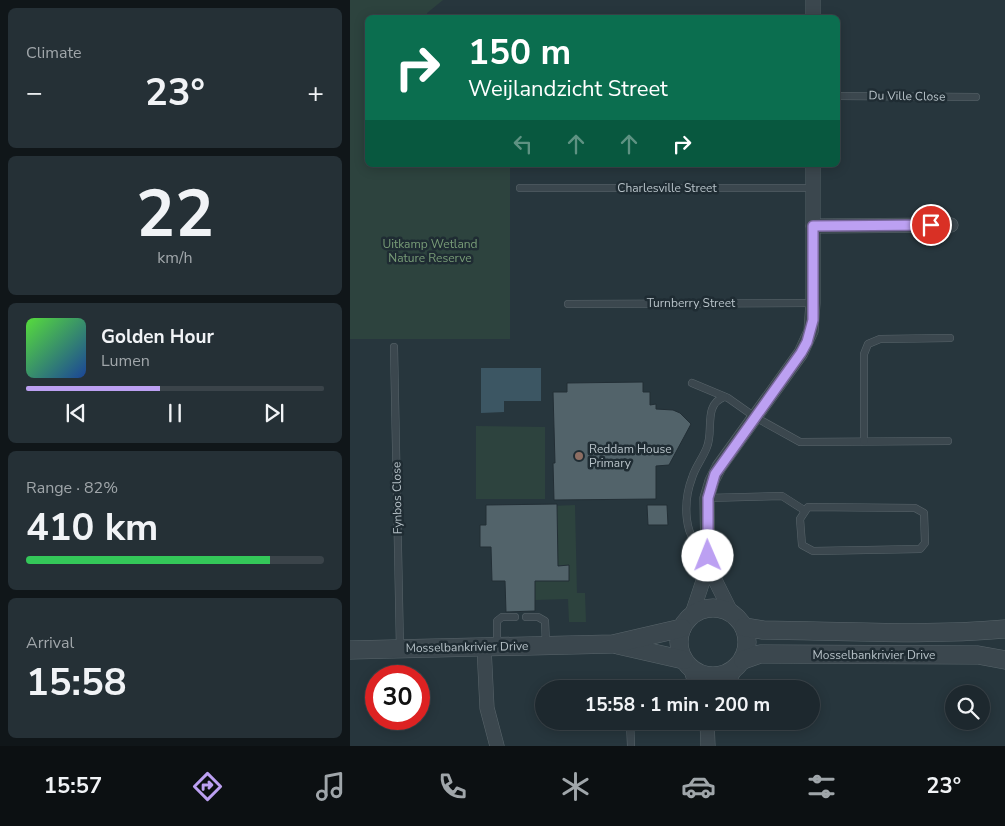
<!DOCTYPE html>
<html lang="en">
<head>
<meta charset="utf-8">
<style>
  body { margin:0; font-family:"Nunito Sans",sans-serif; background:#253036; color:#f1f3f6; height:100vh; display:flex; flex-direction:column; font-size:19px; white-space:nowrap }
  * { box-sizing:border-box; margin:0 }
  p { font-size:16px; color:#a0a6aa }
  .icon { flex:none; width:28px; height:28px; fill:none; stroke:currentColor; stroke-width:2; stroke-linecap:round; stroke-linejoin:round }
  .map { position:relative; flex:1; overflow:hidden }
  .panel { display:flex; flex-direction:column; gap:8px; padding:8px; background:#101619; width:350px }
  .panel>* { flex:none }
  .top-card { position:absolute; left:15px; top:15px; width:475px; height:152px; border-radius:8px; box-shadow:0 2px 12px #0003,0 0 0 1px #3b444a; background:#0b6e4f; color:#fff; overflow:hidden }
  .controls { position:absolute; left:595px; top:685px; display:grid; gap:10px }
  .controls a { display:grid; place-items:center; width:45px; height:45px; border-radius:50%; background:#1d282e; box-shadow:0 2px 12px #0003,0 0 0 1px #3b444a; font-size:25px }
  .speed { position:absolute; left:15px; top:665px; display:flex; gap:10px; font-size:25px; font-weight:700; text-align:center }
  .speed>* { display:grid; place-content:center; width:65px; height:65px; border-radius:50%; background:#1d282e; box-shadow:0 2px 12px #0003,0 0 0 1px #3b444a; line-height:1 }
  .speed .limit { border:8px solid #d22; background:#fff; color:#111 }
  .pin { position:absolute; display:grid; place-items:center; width:42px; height:42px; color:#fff; margin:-21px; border:2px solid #fff; border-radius:50%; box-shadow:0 1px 5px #0007 }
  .me { position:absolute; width:55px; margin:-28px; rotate:359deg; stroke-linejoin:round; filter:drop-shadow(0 0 4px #0008) }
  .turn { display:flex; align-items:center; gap:18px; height:105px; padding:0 20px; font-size:22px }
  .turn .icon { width:65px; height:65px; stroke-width:2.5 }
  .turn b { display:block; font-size:35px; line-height:42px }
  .lanes { display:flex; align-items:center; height:48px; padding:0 20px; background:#0003; justify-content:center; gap:25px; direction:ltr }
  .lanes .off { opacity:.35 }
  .big { font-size:38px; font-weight:700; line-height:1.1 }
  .panel .widget { flex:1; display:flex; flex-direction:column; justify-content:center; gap:8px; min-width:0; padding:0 18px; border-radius:8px; background:#253036 }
  .panel .dial { align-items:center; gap:0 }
  .dial b { font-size:65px; line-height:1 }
  .song { display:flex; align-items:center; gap:15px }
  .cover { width:60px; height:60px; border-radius:8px; background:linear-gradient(135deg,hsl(110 70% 55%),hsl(220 70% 35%)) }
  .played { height:5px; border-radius:2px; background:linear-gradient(90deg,#bca0f2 45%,#3b444a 45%) }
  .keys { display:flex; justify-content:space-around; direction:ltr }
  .heat { display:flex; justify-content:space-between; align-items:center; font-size:28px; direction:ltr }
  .charge { height:8px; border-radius:4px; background:linear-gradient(90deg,#34c759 82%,#3b444a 0) }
  .trip { position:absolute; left:185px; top:680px; width:285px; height:50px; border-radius:25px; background:#1d282e; box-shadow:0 2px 12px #0003,0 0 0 1px #3b444a; font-weight:700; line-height:50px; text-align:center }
  .dock { display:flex; height:80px; justify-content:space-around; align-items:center; background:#0c1012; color:#a0a6aa }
  .dock .icon { width:35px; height:35px }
  .dock .active { color:#bca0f2 }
  .dock b { font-size:22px; color:#f1f3f6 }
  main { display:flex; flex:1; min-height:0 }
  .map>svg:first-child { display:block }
  .green { fill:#2d433e }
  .water { fill:#3c5663 }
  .building { fill:#52636a; stroke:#222e35 }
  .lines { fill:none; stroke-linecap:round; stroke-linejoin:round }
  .service-casing { stroke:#59656b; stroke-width:8 }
  .minor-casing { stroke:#59656b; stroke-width:15 }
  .tertiary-casing { stroke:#59656b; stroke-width:19 }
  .service { stroke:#3b474e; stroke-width:7 }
  .minor { stroke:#3b474e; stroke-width:14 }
  .tertiary { stroke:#3b474e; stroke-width:18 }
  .route-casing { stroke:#7a689d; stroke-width:12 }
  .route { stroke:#bca0f2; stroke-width:9 }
  .education-dot { fill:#8d6e63; stroke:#1f2c33; stroke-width:2 }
  .labels { text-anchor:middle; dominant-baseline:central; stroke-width:5; stroke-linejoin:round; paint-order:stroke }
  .street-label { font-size:12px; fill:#b7c2c8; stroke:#1f2c33 }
  .park-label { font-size:12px; fill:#789c77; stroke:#1f2c33 }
  .poi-label { font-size:12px; fill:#b7c2c8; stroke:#1f2c33; text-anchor:start }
</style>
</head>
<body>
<main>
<section class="panel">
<div class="widget"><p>Climate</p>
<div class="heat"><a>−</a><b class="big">23°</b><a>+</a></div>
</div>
<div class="widget dial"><b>22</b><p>km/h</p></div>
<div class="widget">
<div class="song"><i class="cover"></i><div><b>Golden Hour</b><p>Lumen</p></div></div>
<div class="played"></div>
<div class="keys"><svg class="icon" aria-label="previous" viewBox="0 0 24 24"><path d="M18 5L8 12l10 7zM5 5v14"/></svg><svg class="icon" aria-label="pause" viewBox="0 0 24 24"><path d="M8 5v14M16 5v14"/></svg><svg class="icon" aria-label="next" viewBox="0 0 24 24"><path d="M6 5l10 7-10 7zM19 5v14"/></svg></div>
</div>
<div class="widget"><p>Range · 82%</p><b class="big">410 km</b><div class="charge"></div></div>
<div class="widget"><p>Arrival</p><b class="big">15:58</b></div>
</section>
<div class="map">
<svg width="655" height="746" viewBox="0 0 655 746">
  <rect width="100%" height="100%" fill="#27363d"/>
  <g class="green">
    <path d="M0,0h93l-16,13v4l-59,1v147h142v174h-160z"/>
    <path d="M126,426l69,1v72h-69z"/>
    <path d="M225,505l2,88h8l1,29h-17l-1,-23 -33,1v-20h34v-15l-20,1 2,-60z"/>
  </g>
  <path class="water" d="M131,368h60v33h-37v11l-23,1z"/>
  <g class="building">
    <path d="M293,382v10h7v13l6,-1v5l17,1 7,3 11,11 -22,41 -13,1v33l-102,1 -1,-37h2l-2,-71h14v-9z"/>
    <path d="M207,504l1,62 11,-1v16h-34v30l-29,1 -1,-31h-13l-1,-34h-11v-22h6v-20z"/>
    <path d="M297,505h20l1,20h-20z"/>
  </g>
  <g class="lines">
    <g class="service-casing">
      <g id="service">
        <path d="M488,96l138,1"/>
        <path d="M170,188h293"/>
        <path d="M218,304l245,-1"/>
        <path d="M44,347l6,302"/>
        <path d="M342,383l36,15 27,19 45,25 148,-1"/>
        <path d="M514,441v-87l4,-10 12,-5 70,-1"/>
        <path d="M357,498l75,-2 22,14"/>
        <path d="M458,507l107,1 9,5 1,30 -5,6 -107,2 -11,-6 -2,-26z"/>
        <path d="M358,550c-27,-8 -24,-51 -16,-72 3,-11 11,-20 15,-31 7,-17 -4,-42 17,-50"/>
        <path d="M176,617h12l7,4 1,24"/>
        <path d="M147,646v-25l5,-4h13"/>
        <path d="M280,721l1,25"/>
      </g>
    </g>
    <g class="minor-casing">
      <g id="minor">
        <path d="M463,18v-18"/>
        <path d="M463,226l138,-1"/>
        <path d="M358,566l23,46"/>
        <path d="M342,614l16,-48 -1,-68 5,-17 7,-14 82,-114 10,-22 2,-28v-138"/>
        <path d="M134,647l3,61 10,38"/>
        <path d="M340,667l7,22"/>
        <path d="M374,689l12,-21"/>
        <path d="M357,721l1,25"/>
      </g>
    </g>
    <g class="tertiary-casing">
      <g id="tertiary">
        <circle cx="363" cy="642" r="34"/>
        <path d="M394,627l19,3c81,1 162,6 242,-1"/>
        <path d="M268,645l66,15"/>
        <path d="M0,650l263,-6 69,-16"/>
        <path d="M393,660l17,-6 218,1 27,5"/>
      </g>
    </g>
    <use href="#service" class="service"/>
    <use href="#minor" class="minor"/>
    <use href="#tertiary" class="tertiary"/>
  </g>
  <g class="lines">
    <g class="route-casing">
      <path id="route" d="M358,556v-58l7,-24 86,-121 6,-11 6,-22v-94l118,-1"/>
    </g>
    <use href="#route" class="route"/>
  </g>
  <circle class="education-dot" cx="229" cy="456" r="5"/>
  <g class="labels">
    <g class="street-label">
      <text transform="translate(557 96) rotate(1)">Du Ville Close</text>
      <text x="317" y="188">Charlesville Street</text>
      <text x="341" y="303">Turnberry Street</text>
      <text transform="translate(47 498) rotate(-91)">Fynbos Close</text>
      <text transform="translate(117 647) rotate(-1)">Mosselbankrivier Drive</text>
      <text x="524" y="655">Mosselbankrivier Drive</text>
    </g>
    <g class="park-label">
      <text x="80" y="244">Uitkamp Wetland<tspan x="80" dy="14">Nature Reserve</tspan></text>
    </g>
    <g class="poi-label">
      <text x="239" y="449">Reddam House<tspan x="239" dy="14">Primary</tspan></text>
    </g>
  </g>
</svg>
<div class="controls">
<a><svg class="icon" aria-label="search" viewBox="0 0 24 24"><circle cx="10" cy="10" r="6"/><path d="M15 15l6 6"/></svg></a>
</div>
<div class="speed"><div class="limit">30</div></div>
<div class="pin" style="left:581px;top:225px;background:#d93025"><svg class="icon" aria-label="arrive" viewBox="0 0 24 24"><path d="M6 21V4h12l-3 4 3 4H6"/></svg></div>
<svg class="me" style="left:358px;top:556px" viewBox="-20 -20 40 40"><circle r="19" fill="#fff"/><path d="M0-13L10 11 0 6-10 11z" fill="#bca0f2"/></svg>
<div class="trip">15:58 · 1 min · 200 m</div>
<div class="top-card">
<div class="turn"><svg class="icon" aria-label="right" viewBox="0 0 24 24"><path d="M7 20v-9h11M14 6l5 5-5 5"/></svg><div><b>150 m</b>Weijlandzicht Street</div></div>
<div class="lanes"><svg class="icon off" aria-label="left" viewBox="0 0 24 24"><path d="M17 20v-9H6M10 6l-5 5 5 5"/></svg><svg class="icon off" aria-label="ahead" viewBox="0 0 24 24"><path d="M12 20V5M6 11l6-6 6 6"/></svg><svg class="icon off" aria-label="ahead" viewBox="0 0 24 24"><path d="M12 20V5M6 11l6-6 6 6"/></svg><svg class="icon" aria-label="right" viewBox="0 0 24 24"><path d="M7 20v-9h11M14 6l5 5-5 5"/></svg></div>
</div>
</div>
</main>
<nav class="dock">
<b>15:57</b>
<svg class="icon active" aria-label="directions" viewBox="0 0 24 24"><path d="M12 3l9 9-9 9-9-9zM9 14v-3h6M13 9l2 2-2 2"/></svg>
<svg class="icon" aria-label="music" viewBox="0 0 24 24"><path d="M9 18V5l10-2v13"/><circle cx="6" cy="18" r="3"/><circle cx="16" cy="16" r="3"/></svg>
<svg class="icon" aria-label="phone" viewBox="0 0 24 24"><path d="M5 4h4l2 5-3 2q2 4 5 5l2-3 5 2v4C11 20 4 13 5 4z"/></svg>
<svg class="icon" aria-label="climate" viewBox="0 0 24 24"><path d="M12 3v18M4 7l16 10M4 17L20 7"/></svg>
<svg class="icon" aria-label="car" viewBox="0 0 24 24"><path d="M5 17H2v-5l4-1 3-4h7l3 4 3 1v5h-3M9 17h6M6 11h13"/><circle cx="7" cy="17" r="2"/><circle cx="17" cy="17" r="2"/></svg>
<svg class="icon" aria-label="filters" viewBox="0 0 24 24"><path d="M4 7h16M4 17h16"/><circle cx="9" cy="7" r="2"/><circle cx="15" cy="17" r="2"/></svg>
<b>23°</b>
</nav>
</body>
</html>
